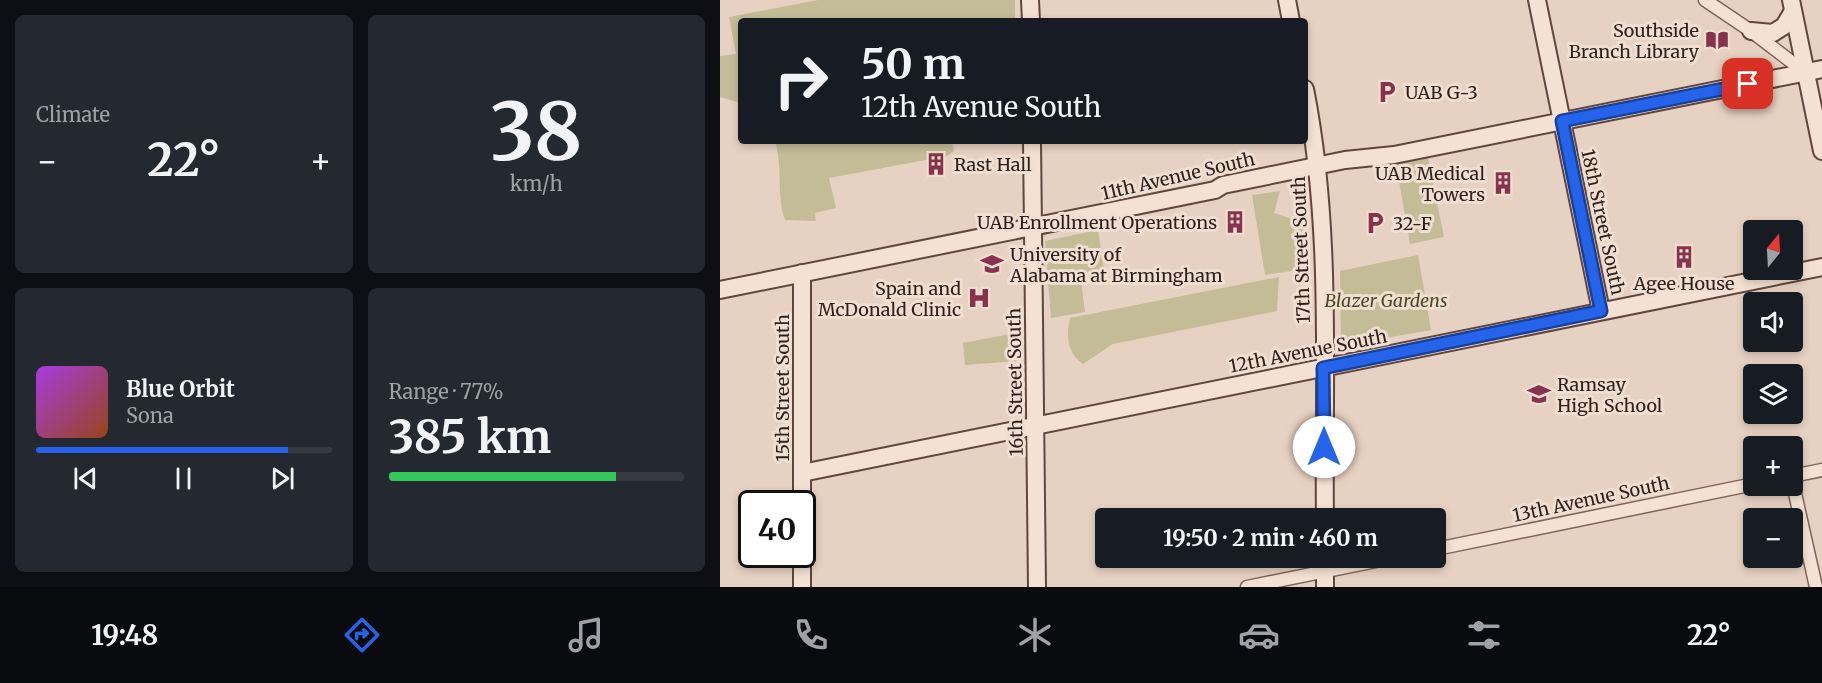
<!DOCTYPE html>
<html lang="en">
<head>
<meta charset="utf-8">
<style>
  body { margin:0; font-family:Merriweather,serif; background:#242831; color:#f1f3f6; height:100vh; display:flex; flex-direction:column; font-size:22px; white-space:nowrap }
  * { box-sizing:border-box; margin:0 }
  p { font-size:20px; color:#9ea1a6 }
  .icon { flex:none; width:33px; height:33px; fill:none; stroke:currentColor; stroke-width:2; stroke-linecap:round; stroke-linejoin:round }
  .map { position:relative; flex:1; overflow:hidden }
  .side { display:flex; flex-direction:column; gap:15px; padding:15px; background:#0d0f14; width:720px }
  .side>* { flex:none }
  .hud { position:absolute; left:18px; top:18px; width:570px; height:126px; border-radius:6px; box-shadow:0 3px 9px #0003; background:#171b24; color:#f1f3f6; overflow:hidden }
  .needle { width:39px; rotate:18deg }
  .tools { position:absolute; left:1023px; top:220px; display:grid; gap:12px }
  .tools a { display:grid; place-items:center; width:60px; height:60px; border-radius:6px; background:#171b24; box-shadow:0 3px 9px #0003; font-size:30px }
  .speed { position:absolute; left:18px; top:490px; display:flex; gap:12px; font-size:30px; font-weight:700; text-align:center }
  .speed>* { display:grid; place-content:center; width:78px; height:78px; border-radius:50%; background:#171b24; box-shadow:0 3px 9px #0003; line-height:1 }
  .speed .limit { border:3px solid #111; border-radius:9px; background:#fff; color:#111 }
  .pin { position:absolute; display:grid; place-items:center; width:51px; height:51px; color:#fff; margin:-26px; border-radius:12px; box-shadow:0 3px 9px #0006 }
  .me { position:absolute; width:66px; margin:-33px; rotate:0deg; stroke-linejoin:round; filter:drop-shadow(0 0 4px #0008) }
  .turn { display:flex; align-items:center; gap:21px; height:126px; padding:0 24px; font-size:27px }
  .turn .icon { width:78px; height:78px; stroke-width:2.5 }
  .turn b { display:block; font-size:42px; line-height:51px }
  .big { font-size:45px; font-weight:700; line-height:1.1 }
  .side .card { flex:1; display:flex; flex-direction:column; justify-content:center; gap:9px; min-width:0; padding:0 21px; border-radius:9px; background:#242831 }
  .side .dial { align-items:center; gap:0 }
  .dial b { font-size:78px; line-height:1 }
  .song { display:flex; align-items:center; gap:18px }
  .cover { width:72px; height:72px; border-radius:9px; background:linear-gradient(135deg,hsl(280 70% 55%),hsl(20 70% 35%)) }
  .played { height:6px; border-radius:3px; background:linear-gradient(90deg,#2563eb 85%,#363941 85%) }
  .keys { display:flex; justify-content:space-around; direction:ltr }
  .heat { display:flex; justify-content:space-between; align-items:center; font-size:33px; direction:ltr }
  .charge { height:9px; border-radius:4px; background:linear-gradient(90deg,#34c759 77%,#363941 0) }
  .side .tiles { flex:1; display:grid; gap:15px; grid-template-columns:repeat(2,1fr) }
  .trip { position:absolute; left:375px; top:508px; width:351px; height:60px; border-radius:6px; background:#171b24; box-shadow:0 3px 9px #0003; font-weight:700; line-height:60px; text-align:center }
  .dock { display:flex; height:96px; justify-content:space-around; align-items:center; background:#090b0e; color:#9ea1a6 }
  .dock .icon { width:42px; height:42px }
  .dock .current { color:#2563eb }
  .dock b { font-size:27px; color:#f1f3f6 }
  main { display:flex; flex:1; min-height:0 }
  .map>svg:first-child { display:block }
  .green { fill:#c4bc97 }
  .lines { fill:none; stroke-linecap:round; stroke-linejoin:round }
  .street-casing { stroke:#7f645b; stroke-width:15 }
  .secondary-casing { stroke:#61463e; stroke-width:20 }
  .street { stroke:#f4e1d3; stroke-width:12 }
  .secondary { stroke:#f4e1d3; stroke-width:16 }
  .route-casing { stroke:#184099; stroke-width:15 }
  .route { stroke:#2563eb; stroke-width:10 }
  .labels { text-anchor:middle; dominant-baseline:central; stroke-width:6; stroke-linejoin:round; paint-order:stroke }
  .poi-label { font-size:18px; fill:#30211e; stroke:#f0ded0; text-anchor:start }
  .street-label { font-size:18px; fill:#30211e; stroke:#f0ded0 }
  .park-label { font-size:18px; font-style:italic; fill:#4a4927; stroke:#f0ded0 }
</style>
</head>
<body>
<main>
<section class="side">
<div class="tiles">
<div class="card"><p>Climate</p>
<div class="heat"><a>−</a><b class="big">22°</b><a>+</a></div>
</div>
<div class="card dial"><b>38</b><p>km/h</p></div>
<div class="card">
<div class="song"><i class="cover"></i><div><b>Blue Orbit</b><p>Sona</p></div></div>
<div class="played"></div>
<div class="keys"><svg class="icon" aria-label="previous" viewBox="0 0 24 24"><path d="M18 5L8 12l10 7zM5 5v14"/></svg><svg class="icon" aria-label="pause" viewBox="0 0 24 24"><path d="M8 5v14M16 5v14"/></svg><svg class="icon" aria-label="next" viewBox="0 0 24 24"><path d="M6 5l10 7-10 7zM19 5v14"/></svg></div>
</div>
<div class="card"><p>Range · 77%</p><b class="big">385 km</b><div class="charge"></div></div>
</div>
</section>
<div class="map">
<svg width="1102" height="587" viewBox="0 0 1102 587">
  <rect width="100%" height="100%" fill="#e7d1c2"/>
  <g class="green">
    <path d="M98,0h197v21h-274v82l-21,-6v-41l16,-2 -7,-37z"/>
    <path d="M55,141h177l2,10 -7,5 -118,22 7,30 -21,5 1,8 -31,-1c-9,-26 -2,-53 -10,-79z"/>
    <path d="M708,158l16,79 -34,7 -14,-80z"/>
    <path d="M560,191l-6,22 31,10v46l-40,6 -13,-80z"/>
    <path d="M378,230l6,39 -24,4 5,39 -34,6 -6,-77z"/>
    <path d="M698,255l13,75 -90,16 -1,-75z"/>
    <path d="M559,277l-2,34 -164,33 -30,20c-16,-11 -17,-28 -13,-46z"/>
    <path d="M301,332l-2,29 -54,4 -2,-22z"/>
  </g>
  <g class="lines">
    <g class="street-casing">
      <g id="street">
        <path d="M985,0l46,31 55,42"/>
        <path d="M1072,476l30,-6"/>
        <path d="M1072,480l24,107"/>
        <path d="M716,549l318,-65"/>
        <path d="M527,587l144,-29"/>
      </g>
    </g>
    <g class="secondary-casing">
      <g id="secondary">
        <path d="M310,0l1,21"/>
        <path d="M567,0l4,21"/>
        <path d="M817,0l64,311"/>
        <path d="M1071,0l31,151"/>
        <path d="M1031,31l22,2 11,-7 9,-15"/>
        <path d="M585,89c28,141 18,288 20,430"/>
        <path d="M312,141l5,446"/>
        <path d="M82,273v231"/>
        <path d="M0,290l495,-100 8,-5 122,-25 49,-5 428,-86"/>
        <path d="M82,473l1020,-206"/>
        <path d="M82,555v32"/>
        <path d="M605,558v29"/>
      </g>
    </g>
    <use href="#street" class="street"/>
    <use href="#secondary" class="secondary"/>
  </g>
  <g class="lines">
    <g class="route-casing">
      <path id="route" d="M604,447l-1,-79 278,-57 -39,-190 186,-37"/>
    </g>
    <use href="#route" class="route"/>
  </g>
  <defs>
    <g id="library-bare" transform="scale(1.8)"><path d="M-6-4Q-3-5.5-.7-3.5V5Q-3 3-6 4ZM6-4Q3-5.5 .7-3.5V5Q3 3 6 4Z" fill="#86334b" stroke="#f0ded0" stroke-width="2.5" paint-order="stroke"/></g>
    <g id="parking-bare" transform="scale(1.8)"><path d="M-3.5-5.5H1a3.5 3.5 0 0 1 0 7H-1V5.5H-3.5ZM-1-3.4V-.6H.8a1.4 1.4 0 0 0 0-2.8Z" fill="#86334b" stroke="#f0ded0" stroke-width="2.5" paint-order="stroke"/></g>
    <g id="building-bare" transform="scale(1.8)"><path d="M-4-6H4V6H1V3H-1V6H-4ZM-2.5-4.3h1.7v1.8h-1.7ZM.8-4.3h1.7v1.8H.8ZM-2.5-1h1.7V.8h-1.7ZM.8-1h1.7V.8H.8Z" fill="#86334b" stroke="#f0ded0" stroke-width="2.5" paint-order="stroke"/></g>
    <g id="university-bare" transform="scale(1.8)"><path d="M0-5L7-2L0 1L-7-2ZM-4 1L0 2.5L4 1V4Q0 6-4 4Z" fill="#86334b" stroke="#f0ded0" stroke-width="2.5" paint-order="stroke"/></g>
    <g id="hospital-bare" transform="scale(1.8)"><path d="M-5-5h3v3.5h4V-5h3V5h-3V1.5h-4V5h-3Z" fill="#86334b" stroke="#f0ded0" stroke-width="2.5" paint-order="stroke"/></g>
    <g id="school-bare" transform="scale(1.8)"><path d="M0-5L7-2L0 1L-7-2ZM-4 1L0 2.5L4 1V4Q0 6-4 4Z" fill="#86334b" stroke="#f0ded0" stroke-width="2.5" paint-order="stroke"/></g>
  </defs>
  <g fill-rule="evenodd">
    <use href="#library-bare" x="997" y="40"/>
    <use href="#parking-bare" x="667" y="92"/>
    <use href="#building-bare" x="216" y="164"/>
    <use href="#building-bare" x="783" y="183"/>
    <use href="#building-bare" x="515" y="222"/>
    <use href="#parking-bare" x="655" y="223"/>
    <use href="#building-bare" x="964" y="257"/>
    <use href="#university-bare" x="272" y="264"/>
    <use href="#hospital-bare" x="259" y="298"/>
    <use href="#school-bare" x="819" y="394"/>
  </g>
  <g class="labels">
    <g class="poi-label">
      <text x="979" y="30" text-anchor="end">Southside<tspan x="979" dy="21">Branch Library</tspan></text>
      <text x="685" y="92">UAB G-3</text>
      <text x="234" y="164">Rast Hall</text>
      <text x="765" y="173" text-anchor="end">UAB Medical<tspan x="765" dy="21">Towers</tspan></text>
      <text x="497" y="222" text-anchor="end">UAB Enrollment Operations</text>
      <text x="673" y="223">32-F</text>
      <text x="290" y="254">University of<tspan x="290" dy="21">Alabama at Birmingham</tspan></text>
      <text x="964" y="283" text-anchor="middle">Agee House</text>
      <text x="241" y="288" text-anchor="end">Spain and<tspan x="241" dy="21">McDonald Clinic</tspan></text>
      <text x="837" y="384">Ramsay<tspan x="837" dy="21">High School</tspan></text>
    </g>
    <g class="street-label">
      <text transform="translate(458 176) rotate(-13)">11th Avenue South</text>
      <text transform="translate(883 222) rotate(78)">18th Street South</text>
      <text transform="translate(581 250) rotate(-92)">17th Street South</text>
      <text transform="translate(588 351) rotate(-11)">12th Avenue South</text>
      <text transform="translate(295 382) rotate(-91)">16th Street South</text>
      <text transform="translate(62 388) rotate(-90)">15th Street South</text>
      <text transform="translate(871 499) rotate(-12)">13th Avenue South</text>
    </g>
    <g class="park-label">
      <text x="666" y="300">Blazer Gardens</text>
    </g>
  </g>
</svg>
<div class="tools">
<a><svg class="needle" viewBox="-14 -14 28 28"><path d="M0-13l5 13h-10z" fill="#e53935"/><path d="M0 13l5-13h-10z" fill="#9ea1a6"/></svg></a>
<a><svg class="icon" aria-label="sound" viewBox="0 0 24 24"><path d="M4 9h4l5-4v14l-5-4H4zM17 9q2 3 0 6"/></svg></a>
<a><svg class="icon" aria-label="layers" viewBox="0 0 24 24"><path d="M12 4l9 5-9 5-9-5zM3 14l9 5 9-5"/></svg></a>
<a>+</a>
<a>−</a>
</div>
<div class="speed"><div class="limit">40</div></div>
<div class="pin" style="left:1028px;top:84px;background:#d93025"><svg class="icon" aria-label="arrive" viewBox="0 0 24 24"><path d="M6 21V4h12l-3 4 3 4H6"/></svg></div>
<svg class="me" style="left:604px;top:447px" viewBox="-20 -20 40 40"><circle r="19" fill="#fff"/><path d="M0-13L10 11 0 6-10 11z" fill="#2563eb"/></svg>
<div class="trip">19:50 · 2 min · 460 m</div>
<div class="hud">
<div class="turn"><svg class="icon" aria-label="right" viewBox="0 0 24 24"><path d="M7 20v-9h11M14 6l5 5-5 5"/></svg><div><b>50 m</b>12th Avenue South</div></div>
</div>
</div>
</main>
<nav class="dock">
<b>19:48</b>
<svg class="icon current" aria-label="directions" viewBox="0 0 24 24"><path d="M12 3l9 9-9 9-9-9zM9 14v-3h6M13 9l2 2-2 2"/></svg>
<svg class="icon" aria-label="music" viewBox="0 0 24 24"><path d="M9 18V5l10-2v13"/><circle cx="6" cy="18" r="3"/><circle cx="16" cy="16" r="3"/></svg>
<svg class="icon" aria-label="phone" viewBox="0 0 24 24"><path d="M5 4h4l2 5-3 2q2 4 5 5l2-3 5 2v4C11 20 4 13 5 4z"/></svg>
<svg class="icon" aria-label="climate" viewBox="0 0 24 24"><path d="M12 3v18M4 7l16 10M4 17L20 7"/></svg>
<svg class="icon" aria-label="car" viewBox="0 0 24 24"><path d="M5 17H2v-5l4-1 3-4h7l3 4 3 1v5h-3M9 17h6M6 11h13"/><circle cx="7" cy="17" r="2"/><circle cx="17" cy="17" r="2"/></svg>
<svg class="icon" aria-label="filters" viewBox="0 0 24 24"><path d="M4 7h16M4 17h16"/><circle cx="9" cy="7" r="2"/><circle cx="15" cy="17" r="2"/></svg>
<b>22°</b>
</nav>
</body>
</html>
